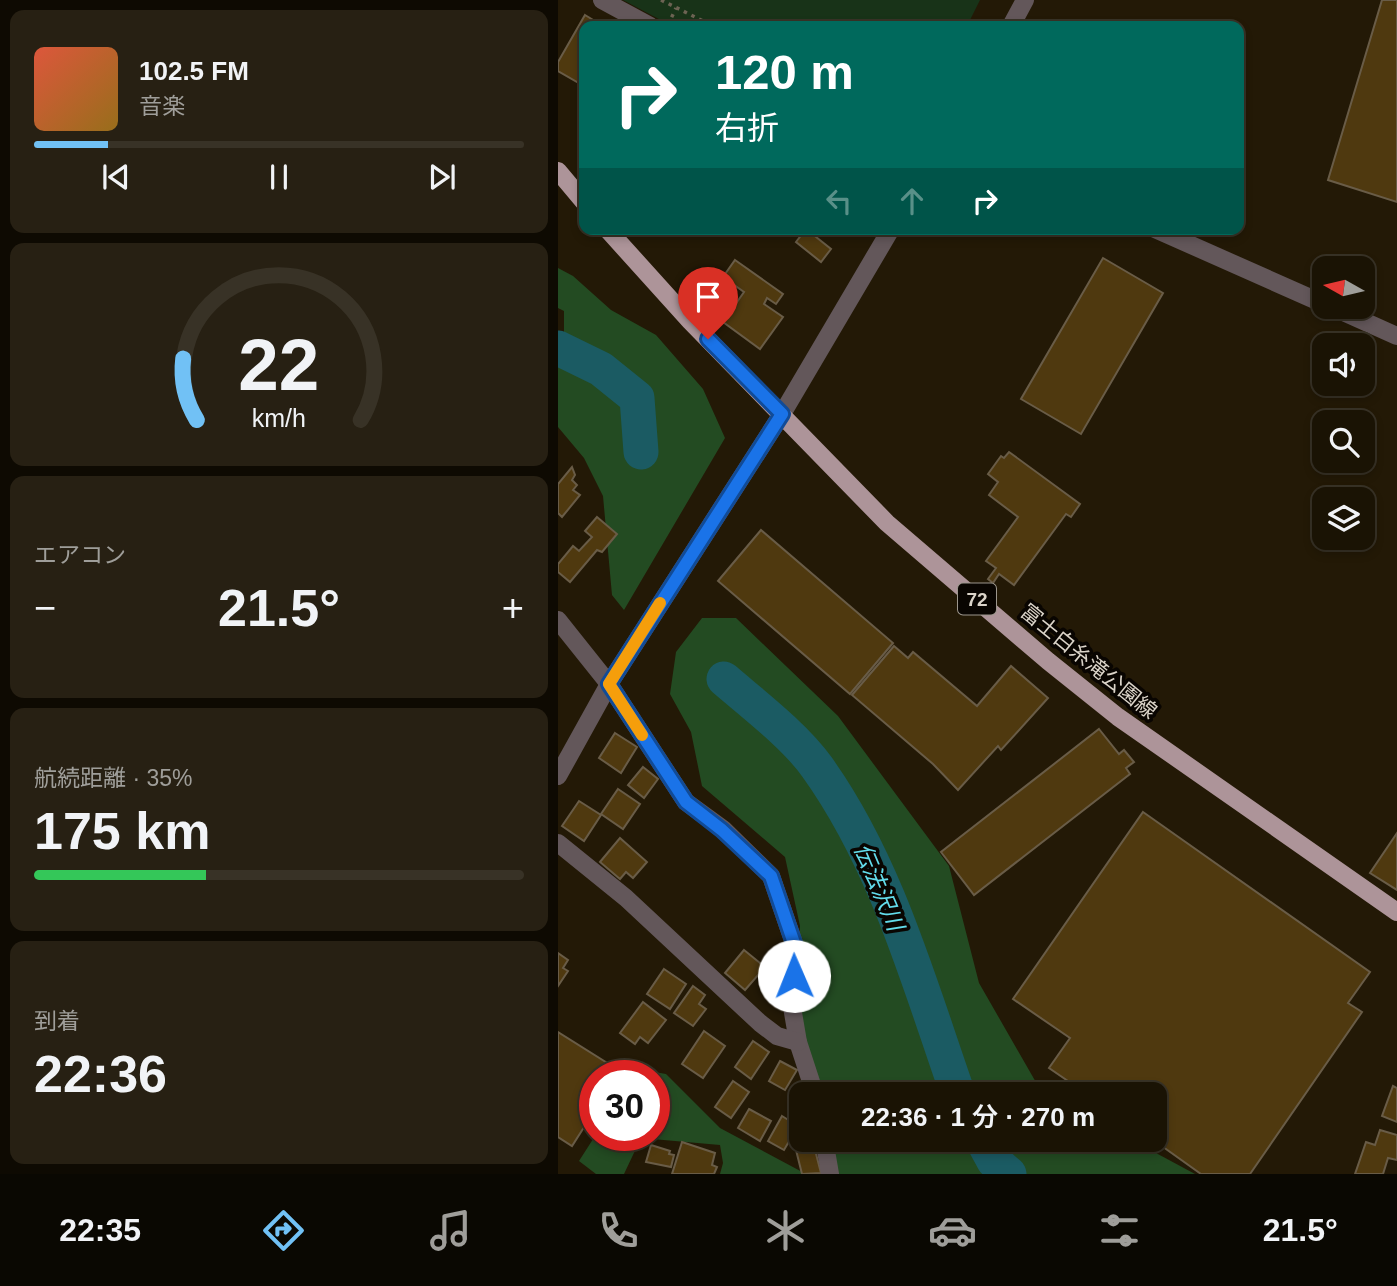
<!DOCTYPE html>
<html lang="ja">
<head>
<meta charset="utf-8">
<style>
  body { margin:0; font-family:Helvetica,"Noto Sans JP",sans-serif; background:#272013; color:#f1f3f6; height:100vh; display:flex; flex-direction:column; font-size:26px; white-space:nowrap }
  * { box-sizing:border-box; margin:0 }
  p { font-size:23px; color:#9f9e9a }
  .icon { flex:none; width:38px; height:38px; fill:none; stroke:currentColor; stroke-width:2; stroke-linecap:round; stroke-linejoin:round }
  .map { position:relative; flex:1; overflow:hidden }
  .panel { display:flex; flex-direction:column; gap:10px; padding:10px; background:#0e0a02; width:558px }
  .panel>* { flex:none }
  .hud { position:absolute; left:21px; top:21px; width:665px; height:214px; border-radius:14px; box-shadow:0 4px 10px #0003,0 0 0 2px #383226; background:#00695c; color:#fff; overflow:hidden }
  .needle { width:46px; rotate:278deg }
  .controls { position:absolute; left:754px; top:256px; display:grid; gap:14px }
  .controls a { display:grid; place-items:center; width:63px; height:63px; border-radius:14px; background:#1a1304; box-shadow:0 4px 10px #0003,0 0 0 2px #383226; font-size:35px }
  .speed { position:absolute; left:21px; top:1060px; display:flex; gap:14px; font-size:35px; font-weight:700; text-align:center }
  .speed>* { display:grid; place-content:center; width:91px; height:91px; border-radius:50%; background:#1a1304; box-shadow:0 4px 10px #0003,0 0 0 2px #383226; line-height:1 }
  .speed .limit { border:10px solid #d22; background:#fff; color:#111 }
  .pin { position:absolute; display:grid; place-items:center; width:60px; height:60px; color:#fff; margin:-72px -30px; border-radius:50% 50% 50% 0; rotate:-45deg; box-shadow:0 0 7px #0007 }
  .pin .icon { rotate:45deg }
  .me { position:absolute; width:77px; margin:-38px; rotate:359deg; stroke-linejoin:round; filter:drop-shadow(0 0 5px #0008) }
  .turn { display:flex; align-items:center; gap:24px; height:147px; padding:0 21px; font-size:32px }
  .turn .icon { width:91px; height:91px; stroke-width:2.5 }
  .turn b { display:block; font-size:49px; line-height:60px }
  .lanes { display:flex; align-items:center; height:66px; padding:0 21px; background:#0003; justify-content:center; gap:35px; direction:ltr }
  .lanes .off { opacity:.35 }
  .big { font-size:52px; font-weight:600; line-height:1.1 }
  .panel .card { flex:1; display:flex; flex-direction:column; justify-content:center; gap:10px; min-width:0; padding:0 24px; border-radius:14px; background:#272013 }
  .panel .dial { align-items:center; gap:0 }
  .dial svg { height:182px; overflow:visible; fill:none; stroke:#383226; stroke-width:7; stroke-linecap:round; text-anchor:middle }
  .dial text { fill:#f1f3f6; stroke:none }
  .song { display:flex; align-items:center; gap:21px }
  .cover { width:84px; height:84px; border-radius:10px; background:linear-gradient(135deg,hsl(10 70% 55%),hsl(40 70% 35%)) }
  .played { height:7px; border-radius:4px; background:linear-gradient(90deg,#71c1f5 15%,#383226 15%) }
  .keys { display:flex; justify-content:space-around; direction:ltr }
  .heat { display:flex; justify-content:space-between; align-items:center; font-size:38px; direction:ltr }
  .charge { height:10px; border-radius:5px; background:linear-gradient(90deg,#34c759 35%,#383226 0) }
  .trip { position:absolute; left:231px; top:1082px; width:378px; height:70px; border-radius:14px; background:#1a1304; box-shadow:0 4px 10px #0003,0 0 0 2px #383226; font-weight:600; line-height:70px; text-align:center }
  .dock { display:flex; height:112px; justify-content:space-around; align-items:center; background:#0a0802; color:#9f9e9a }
  .dock .icon { width:49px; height:49px }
  .dock .active { color:#71c1f5 }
  .dock b { font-size:32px; color:#f1f3f6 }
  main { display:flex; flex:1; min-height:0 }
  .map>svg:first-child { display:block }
  .green { fill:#183318 }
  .forest { fill:#234b22 }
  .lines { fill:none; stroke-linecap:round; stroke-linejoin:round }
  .river { stroke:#1b5b63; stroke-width:35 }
  .building { fill:#4f390f; stroke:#695c47; stroke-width:2 }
  .path { stroke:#6c6353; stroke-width:3.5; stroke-dasharray:3.5 5; stroke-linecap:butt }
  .minor { stroke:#63575a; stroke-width:18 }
  .major { stroke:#ad9499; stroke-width:18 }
  .route-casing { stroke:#114b97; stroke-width:18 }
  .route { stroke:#1a73e8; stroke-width:12 }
  .slow { stroke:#f59e0b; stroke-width:12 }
  .labels { text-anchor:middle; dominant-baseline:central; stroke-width:7; stroke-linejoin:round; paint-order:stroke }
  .shield { fill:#090501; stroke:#9c968d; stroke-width:2 }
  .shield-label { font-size:19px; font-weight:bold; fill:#dbd4c9 }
  .street-label { font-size:21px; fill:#dbd4c9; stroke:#090501 }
  .water-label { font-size:23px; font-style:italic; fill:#63ddec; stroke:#090501 }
</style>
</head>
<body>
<main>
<section class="panel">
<div class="card">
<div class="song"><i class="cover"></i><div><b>102.5 FM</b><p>音楽</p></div></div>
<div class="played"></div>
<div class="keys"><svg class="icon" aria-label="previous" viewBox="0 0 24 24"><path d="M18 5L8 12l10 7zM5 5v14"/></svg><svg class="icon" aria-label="pause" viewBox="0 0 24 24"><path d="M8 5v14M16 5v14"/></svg><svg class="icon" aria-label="next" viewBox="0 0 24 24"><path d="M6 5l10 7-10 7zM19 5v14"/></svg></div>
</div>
<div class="card dial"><svg viewBox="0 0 100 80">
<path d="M14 69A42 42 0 1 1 86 69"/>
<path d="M14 69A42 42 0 0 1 8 42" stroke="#71c1f5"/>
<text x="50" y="56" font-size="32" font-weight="700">22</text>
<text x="50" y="72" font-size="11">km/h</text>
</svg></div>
<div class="card"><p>エアコン</p>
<div class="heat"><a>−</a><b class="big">21.5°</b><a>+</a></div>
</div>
<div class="card"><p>航続距離 · 35%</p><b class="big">175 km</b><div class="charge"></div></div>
<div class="card"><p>到着</p><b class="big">22:36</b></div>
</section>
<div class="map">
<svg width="839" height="1174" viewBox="0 0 839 1174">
  <rect width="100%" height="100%" fill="#231906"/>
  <path class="green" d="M65,0h357l-13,26h-295z"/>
  <g class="forest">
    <path d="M0,268l15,8 38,34 45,25 47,54 22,49 -101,172 -12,-15 -9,-99 -19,-38 -26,-31v-91l6,-2v-23l-6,-3z"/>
    <path d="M144,618h34l102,98 111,150 30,117 62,108 5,3h-231l-21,-77 6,-91 -15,-69 -83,-71 -11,-54 -21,-38 6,-42z"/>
    <path d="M68,1067l40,7 54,54 86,46h-86l3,-11 -3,-18 -79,-7 -17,36h-28l-17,-13 16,-25h59v-60h-31z"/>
    <path d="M268,1139h304l65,35h-360z"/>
  </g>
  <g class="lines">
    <g class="river">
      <path d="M0,348l43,21 36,29 4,54"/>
      <path d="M166,679c29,25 71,57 93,88 69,96 102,216 141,327"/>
      <path d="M424,1139l12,22 15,13"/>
    </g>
  </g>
  <g class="building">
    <path d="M824,0h15v202l-69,-22z"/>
    <path d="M27,15l18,11h-19v60l-26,-15v-9z"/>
    <path d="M248,229l25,20 -10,13 -25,-20z"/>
    <path d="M545,258l60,35 -82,141 -60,-35z"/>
    <path d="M177,260l48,34 -7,10 -9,-6 -3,6 19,13 -23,32 -37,-27 21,-30 -21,-15z"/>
    <path d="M451,452l71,52 -9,13 -5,-3 -52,71 -15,-11 -6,9 -5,-4 8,-11 -10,-7 32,-44 -29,-22 9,-13 -10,-8 13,-18 3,2z"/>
    <path d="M14,467l3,8 -3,5 5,5 -4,5 7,5 -18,22 -4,-4v-29z"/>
    <path d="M39,517l20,17 -15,18 -5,-2 -27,32 -12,-10v-8l15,-18 6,5 13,-14 -7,-6z"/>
    <path d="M203,530l132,113 -43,51 -132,-113z"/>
    <path d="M336,646l14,12 5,-6 64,54 34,-40 37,32 -47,52 -3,-4 -40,44 -25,-26 -81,-69z"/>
    <path d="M541,729l20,25 5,-4 10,12 -8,6 4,6 -156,121 -33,-43z"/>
    <path d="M57,733l22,14 -16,26 -22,-15z"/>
    <path d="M85,767l15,12 -14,19 -16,-13z"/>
    <path d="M60,789l22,15 -17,25 -22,-15z"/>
    <path d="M21,801l22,14 -17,26 -22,-15z"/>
    <path d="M585,812l227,160 -22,31 14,9 -112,162h-49l-49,-35h3v-45h-68l-38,-26 21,-30 -57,-39z"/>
    <path d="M839,833v57l-27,-17z"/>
    <path d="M62,838l27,24 -14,16 -7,-6 -6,7 -20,-17z"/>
    <path d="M186,950l21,17 -20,23 -20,-17z"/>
    <path d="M0,953l10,7 -5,8 5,3 -10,15z"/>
    <path d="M106,969l22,15 -16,25 -23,-15z"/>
    <path d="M135,986l12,9 -6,9 7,5 -13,17 -19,-13z"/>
    <path d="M85,1002l23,18 -18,23 -8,-6 -5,7 -15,-11z"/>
    <path d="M146,1031l21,15 -22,32 -21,-14z"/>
    <path d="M0,1032l62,39 -4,5h-21v34l-23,36 -14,-9z"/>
    <path d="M195,1041l16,11 -18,27 -16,-12z"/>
    <path d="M222,1061l17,9 -12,20 -16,-9z"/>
    <path d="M175,1081l16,11 -18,26 -16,-11z"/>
    <path d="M835,1086l4,2v34l-15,-6z"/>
    <path d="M191,1109l22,12 -11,20 -22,-13z"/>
    <path d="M224,1116l16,10 -14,24 -16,-9z"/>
    <path d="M822,1130l17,5v25l-9,-2 -5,16h-28l11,-32 9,3z"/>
    <path d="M124,1142l33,11 -3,12 5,2 -3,7h-42z"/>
    <path d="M93,1145l19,6 -1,3 5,1 -3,12 -25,-5z"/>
    <path d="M256,1146l7,27 -19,1 -6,-24z"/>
  </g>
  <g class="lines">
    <g class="path">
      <path d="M103,0l52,26"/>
      <path d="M110,25l8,-17"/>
    </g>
    <g class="minor">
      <path d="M44,0l48,26"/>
      <path d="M453,26l14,-26"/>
      <path d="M597,229l169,75"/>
      <path d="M772,306l67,30"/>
      <path d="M0,620l51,64 77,118 37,27 48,47 26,76 -6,49 7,41 17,52"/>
      <path d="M0,776l51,-92 173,-270 109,-185"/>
      <path d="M0,843l68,55 134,125 17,13 21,6"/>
      <path d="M266,1139l6,35"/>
    </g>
    <g class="major">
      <path d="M0,171l26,31"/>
      <path d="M49,229l83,92 197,202 161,138 70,56 279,195"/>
    </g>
  </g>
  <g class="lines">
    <g class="route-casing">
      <path id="route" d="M150,339l74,75 -173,270 77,118 36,28 49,46 26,76 -3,24"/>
    </g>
    <use href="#route" class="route"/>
    <path class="slow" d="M84,735l-33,-51 51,-81"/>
  </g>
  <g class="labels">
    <rect class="shield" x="400" y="583.5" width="38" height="31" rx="5"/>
    <g class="shield-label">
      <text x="419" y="599">72</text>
    </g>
    <g class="street-label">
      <text transform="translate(531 661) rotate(39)">富士白糸滝公園線</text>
    </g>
    <g class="water-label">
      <text transform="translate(321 887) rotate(67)">伝法沢川</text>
    </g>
  </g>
</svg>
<div class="controls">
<a><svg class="needle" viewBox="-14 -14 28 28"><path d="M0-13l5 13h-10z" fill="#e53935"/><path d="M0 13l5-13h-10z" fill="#9f9e9a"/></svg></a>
<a><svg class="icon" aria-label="sound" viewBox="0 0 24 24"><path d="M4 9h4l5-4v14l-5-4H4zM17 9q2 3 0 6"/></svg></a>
<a><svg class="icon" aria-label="search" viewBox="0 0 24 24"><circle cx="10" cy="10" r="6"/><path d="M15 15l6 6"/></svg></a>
<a><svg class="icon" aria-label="layers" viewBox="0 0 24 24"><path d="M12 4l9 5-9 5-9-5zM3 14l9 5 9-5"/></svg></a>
</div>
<div class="speed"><div class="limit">30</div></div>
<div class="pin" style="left:150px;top:339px;background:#d93025"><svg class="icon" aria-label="arrive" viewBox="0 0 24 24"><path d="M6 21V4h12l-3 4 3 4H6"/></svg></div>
<svg class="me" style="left:236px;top:976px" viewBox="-20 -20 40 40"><circle r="19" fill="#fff"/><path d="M0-13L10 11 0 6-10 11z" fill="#1a73e8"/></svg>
<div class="trip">22:36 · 1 分 · 270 m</div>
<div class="hud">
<div class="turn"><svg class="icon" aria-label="right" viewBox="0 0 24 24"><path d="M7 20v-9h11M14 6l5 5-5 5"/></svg><div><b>120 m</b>右折</div></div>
<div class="lanes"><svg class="icon off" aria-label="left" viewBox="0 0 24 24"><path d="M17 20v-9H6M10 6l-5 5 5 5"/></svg><svg class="icon off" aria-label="ahead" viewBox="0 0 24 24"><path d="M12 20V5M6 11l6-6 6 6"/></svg><svg class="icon" aria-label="right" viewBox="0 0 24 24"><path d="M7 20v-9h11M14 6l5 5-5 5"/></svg></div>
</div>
</div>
</main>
<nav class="dock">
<b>22:35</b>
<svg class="icon active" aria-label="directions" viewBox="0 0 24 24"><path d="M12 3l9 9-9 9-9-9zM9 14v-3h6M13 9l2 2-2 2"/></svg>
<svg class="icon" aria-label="music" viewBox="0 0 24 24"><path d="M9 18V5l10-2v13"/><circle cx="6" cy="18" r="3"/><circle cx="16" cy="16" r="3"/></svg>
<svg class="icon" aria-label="phone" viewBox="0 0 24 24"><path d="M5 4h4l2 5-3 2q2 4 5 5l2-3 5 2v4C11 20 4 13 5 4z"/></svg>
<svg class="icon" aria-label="climate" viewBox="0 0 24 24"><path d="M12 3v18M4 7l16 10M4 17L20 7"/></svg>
<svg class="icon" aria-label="car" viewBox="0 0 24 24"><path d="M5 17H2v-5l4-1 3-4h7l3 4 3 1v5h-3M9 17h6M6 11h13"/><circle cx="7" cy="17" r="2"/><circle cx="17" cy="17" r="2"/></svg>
<svg class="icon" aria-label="filters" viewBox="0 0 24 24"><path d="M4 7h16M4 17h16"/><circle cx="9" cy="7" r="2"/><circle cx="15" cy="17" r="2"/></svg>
<b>21.5°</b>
</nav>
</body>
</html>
